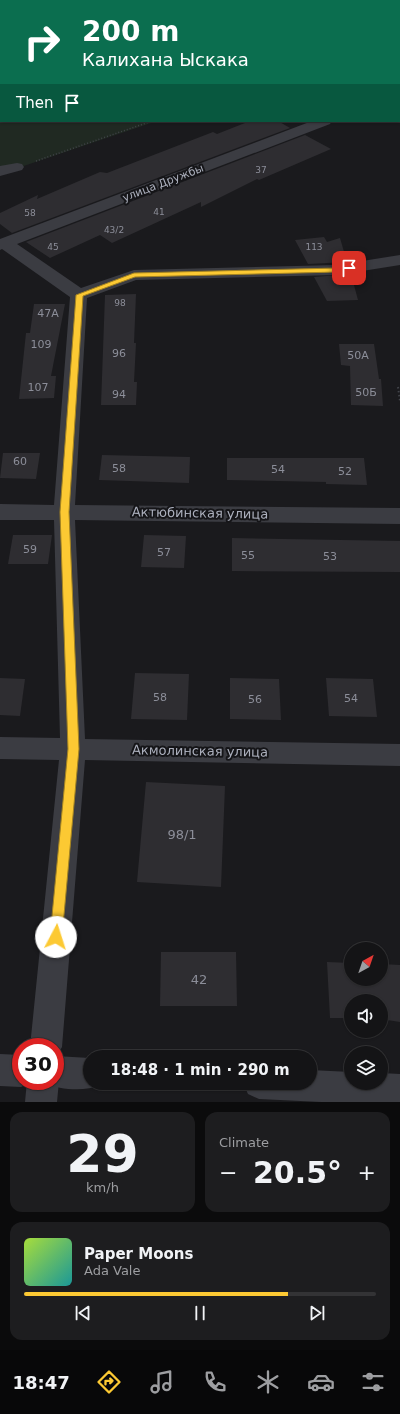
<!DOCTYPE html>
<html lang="en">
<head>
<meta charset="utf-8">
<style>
  body { margin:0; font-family:"DejaVu Sans",sans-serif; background:#1d1d1f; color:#f1f3f6; height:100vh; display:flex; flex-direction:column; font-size:15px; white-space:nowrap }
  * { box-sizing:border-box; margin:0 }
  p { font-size:13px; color:#9d9ea1 }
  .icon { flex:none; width:22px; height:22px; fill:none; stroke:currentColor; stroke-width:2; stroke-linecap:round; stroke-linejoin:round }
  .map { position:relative; height:1102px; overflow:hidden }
  .side { display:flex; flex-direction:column; gap:10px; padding:10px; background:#0b0b0c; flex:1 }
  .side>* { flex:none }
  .guide { position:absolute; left:0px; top:0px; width:400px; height:122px; box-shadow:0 1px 3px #0004,0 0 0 1px #333335; background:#0b6e4f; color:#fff; overflow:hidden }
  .needle { width:26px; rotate:40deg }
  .buttons { position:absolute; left:344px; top:942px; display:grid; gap:8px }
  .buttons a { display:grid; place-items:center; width:44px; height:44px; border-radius:50%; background:#141416; box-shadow:0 1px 3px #0004,0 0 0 1px #333335; font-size:20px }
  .speed { position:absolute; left:12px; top:1038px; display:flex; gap:8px; font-size:20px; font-weight:700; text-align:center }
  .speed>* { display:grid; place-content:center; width:52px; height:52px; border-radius:50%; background:#141416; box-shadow:0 1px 3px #0004,0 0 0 1px #333335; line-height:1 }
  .speed .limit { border:6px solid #d22; background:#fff; color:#111 }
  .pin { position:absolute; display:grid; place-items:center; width:34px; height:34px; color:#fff; margin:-17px; border-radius:8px; box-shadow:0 2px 6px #0006 }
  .me { position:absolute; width:44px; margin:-22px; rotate:5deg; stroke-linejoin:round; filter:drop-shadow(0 0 3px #0008) }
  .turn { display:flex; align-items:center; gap:14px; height:84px; padding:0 16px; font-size:18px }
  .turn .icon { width:52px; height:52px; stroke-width:2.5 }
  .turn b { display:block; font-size:28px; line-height:34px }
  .then { display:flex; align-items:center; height:38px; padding:0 16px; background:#0003; gap:8px; font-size:15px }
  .big { font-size:30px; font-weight:700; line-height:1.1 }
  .side .widget { flex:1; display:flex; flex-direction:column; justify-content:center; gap:6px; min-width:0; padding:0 14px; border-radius:12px; background:#1d1d1f }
  .side .dial { align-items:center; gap:0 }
  .dial b { font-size:52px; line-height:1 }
  .song { display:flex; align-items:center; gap:12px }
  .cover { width:48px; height:48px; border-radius:6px; background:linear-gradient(135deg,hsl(80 70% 55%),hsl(180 70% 35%)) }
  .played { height:4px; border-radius:2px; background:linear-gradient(90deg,#fcc933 75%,#333335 75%) }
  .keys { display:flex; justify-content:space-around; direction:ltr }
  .heat { display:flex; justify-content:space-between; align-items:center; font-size:22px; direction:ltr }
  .side .tiles { flex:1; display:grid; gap:10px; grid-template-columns:1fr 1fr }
  .widget:last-child { grid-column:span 2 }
  .trip { position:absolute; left:83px; top:1050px; width:234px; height:40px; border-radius:20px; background:#141416; box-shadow:0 1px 3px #0004,0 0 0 1px #333335; font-weight:700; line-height:40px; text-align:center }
  .dock { display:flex; height:64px; justify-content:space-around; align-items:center; background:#080809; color:#9d9ea1 }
  .dock .icon { width:28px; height:28px }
  .dock .active { color:#fcc933 }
  .dock b { font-size:18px; color:#f1f3f6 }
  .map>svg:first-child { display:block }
  .green { fill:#202922 }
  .building { fill:#2e2d31 }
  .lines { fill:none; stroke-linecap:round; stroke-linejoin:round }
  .path-far1 { stroke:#414349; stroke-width:1.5; stroke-dasharray:1 2; stroke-linecap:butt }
  .path { stroke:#414349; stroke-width:2; stroke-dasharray:1.5 2.5; stroke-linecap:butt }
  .minor { fill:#3b3c42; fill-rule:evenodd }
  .tertiary { fill:#3b3c42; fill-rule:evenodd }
  .route { fill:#fcc933; stroke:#a48321 }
  .labels { text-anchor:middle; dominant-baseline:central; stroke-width:4; stroke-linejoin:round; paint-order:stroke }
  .far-number-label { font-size:9px; fill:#8c8e99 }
  .far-street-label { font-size:11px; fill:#acb0bd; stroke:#151518 }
  .number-label { font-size:11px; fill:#8c8e99 }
  .street-label { font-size:13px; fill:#acb0bd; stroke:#151518 }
  .near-number-label { font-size:13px; fill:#8c8e99 }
</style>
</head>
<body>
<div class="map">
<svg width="400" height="1102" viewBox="0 0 400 1102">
  <rect width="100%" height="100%" fill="#1a1a1d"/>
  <path class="green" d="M0,0h400v39l-1,-38h-398v120h156l-157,53z"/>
  <g class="building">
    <path d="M250,121h28l12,7 -278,105 -12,-9v-11l38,-18 -1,4 63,-27 7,1 106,-41 4,2z"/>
    <path d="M305,135l26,14 -72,31 -2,-1 -56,28v-5l-89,41 -12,-8 -50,23 -24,-16z"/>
    <path d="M324,237l3,5 13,-4 7,24 -39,2 -13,-24z"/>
    <path d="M351,274l7,26 -31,1 -13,-24z"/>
    <path d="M136,294l-2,49h2l-2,39h3l-1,23h-35l4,-110z"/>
    <path d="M34,304h31l-14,72h5l-2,22 -35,1 7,-66h4z"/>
    <path d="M339,344h35l5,35h2l2,27 -32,-1 -1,-39 -9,-1z"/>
    <path d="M3,453h37l-4,26 -36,-1z"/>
    <path d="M102,455l88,2 -1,26 -90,-3z"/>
    <path d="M227,458h137l3,27 -41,-1v-2l-99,-2z"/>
    <path d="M13,535h39l-4,29h-40z"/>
    <path d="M144,535l42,1 -2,32 -43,-1z"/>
    <path d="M232,538l168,3v31l-168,-1z"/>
    <path d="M135,673l54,1 -2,46 -56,-1z"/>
    <path d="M0,678l25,1 -5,37 -20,-1z"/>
    <path d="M230,678l49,1 2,41 -51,-1z"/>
    <path d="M326,678l47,1 4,38 -48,-1z"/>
    <path d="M146,782l79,4 -4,101 -84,-5z"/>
    <path d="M161,952h75l1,54h-77z"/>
    <path d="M327,962l24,1v16h30v-15l19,1v57l-19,-3v-18h-30v17h-21z"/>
  </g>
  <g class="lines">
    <path class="path-far1" d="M36,161l116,-40"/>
    <path class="path" d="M398,387l2,14"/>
    <g class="minor">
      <rect x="0" y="10" width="1" height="8"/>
      <rect x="399" y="20" width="1" height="8"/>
      <rect x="0" y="51" width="1" height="8"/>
      <rect x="399" y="89" width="1" height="8"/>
      <rect x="0" y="104" width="1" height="8"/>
      <path d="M312,121h20l-2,3 -313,120 64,44 53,-18 203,-5 63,-10v10l-63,10 -201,5 -49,18 -12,207 325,3v16l-325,-4 10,219 315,5v22l-315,-6 -23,287 -7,12v-12h-25l29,-287 -59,-1v-22l60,1 -6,-218h-54v-16l54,1 16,-208 -68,-48 -2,1v-11z"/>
      <path d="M17,163l5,1 2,3 -2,3 -22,6v-10z"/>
      <path d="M55,1072l4,9 -2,21h-32l2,-21h28z"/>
    </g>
    <g class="tertiary">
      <path d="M0,1054l21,1v26l11,1 -11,5 -21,-1z"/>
      <path d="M55,1056l35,2v25h12l-1,2c-17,7 -40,5 -57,-2l-1,-2h12z"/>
      <path d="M310,1070l41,2v11h30v-10l19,1v28h-79l-62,-3 -11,-5 -5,-11h67z"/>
    </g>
  </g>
  <path class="route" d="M349,266l4,2 -1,1 -15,3 -202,5 -52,19 -14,216 10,237 -17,188 -2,4 -4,2 -4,-2 -2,-4 18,-188 -8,-237 16,-217 58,-22 203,-5z"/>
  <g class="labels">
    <g class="far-number-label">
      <text x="261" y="170">37</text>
      <text x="159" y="212">41</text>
      <text x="30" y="213">58</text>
      <text x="114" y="230">43/2</text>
      <text x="53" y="247">45</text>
      <text x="314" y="247">113</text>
      <text x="120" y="303">98</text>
    </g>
    <g class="far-street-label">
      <text transform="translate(163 183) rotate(-21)">улица Дружбы</text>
    </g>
    <g class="number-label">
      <text x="48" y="313">47А</text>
      <text x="41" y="344">109</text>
      <text x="119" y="353">96</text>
      <text x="358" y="355">50А</text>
      <text x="38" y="387">107</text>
      <text x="366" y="392">50Б</text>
      <text x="119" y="394">94</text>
      <text x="20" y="461">60</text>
      <text x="119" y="468">58</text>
      <text x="278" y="469">54</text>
      <text x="345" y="471">52</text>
      <text x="30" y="549">59</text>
      <text x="164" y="552">57</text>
      <text x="248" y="555">55</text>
      <text x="330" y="556">53</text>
      <text x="160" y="697">58</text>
      <text x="351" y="698">54</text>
      <text x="255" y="699">56</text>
    </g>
    <g class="street-label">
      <text transform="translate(200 513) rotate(1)">Актюбинская улица</text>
      <text transform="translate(200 751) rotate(1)">Акмолинская улица</text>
    </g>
    <g class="near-number-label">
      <text x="182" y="834">98/1</text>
      <text x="199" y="979">42</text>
    </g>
  </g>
</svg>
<div class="buttons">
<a><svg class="needle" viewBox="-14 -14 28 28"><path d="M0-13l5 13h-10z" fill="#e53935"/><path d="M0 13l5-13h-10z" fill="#9d9ea1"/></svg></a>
<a><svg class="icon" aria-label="sound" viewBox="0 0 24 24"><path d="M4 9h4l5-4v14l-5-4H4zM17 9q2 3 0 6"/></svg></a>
<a><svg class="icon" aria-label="layers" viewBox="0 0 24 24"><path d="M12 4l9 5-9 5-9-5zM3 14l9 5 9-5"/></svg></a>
</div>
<div class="speed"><div class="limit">30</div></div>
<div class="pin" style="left:349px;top:268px;background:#d93025"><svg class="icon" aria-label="arrive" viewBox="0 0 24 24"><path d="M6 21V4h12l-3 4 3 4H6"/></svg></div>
<svg class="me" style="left:56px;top:937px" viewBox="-20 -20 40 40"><circle r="19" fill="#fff"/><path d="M0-13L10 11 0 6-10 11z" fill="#fcc933"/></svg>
<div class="trip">18:48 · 1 min · 290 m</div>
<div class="guide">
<div class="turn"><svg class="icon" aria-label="right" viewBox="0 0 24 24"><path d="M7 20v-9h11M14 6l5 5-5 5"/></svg><div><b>200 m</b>Калихана Ыскака</div></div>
<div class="then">Then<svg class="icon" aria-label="arrive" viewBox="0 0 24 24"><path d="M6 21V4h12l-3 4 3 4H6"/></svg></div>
</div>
</div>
<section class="side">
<div class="tiles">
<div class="widget dial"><b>29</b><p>km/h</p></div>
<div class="widget"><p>Climate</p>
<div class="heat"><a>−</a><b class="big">20.5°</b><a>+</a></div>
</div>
<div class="widget">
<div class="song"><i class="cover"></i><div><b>Paper Moons</b><p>Ada Vale</p></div></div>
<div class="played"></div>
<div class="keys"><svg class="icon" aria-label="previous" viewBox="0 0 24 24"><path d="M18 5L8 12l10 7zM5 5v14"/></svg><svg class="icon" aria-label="pause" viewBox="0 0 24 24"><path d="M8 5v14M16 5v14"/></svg><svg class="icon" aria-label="next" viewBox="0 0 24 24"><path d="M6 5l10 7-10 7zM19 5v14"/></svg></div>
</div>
</div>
</section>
<nav class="dock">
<b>18:47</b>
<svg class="icon active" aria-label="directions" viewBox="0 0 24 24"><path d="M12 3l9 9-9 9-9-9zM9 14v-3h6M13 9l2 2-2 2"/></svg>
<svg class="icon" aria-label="music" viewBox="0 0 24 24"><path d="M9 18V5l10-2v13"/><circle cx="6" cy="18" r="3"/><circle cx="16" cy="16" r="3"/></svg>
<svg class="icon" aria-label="phone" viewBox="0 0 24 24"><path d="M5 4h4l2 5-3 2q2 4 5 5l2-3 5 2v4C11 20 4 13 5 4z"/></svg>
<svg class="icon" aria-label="climate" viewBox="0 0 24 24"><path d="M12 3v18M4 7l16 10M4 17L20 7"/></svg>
<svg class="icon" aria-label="car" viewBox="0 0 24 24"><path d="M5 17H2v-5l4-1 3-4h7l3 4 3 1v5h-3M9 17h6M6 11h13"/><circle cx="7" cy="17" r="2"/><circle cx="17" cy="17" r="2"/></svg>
<svg class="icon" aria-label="filters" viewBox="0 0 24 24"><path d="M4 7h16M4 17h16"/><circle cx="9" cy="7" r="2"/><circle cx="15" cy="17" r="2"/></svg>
</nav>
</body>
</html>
